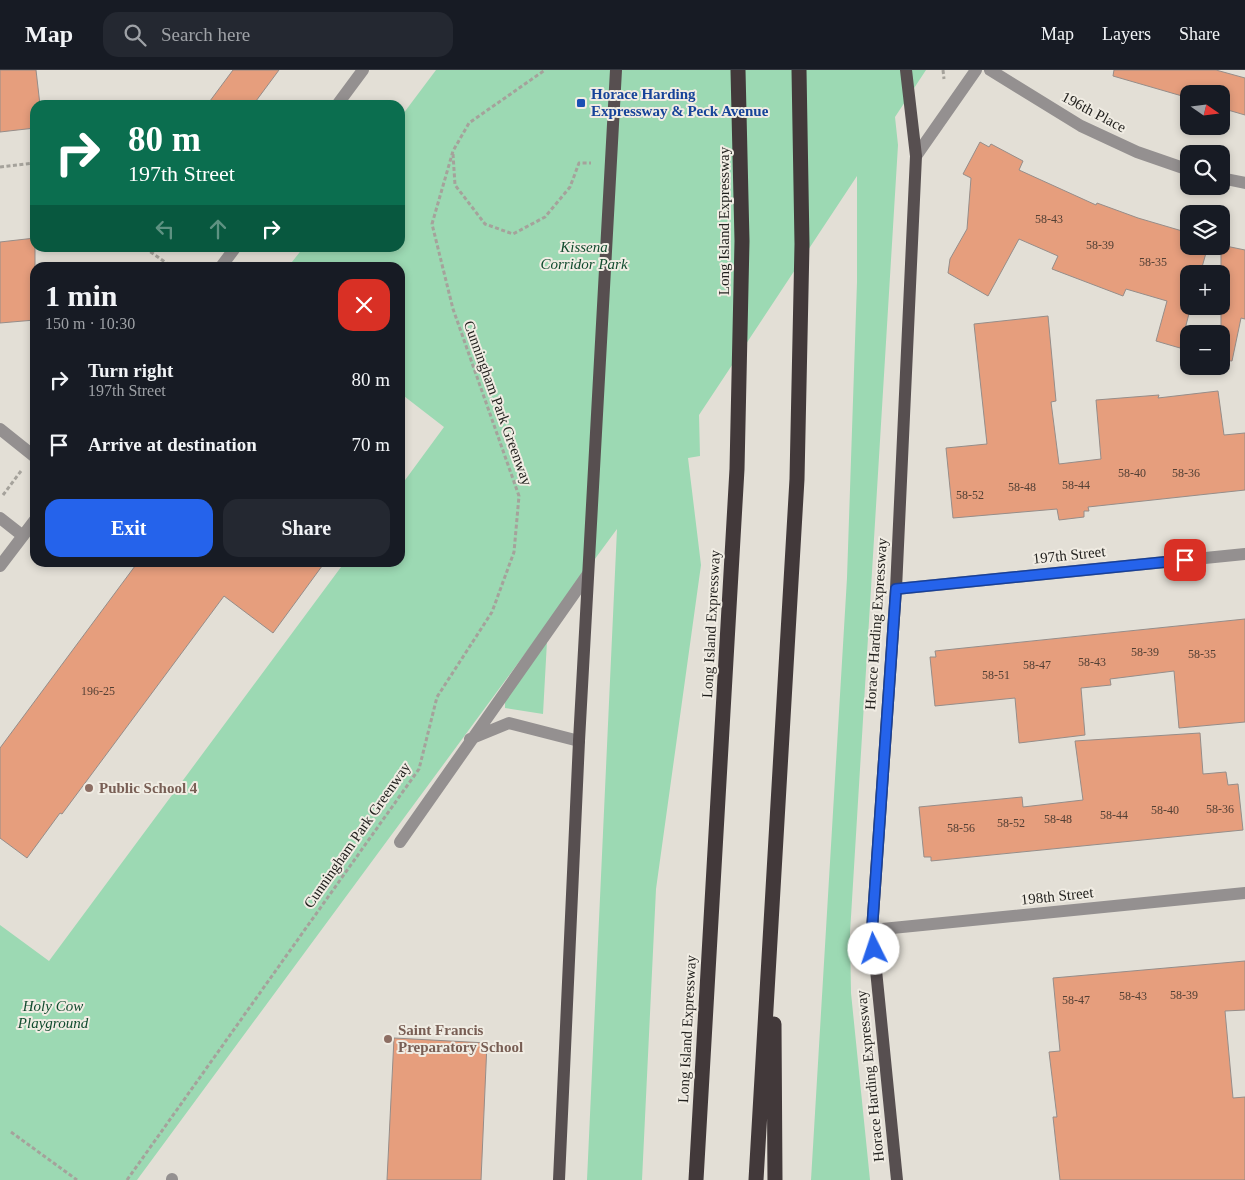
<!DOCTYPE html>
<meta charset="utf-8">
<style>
body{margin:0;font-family:"Times New Roman",serif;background:#242831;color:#f1f3f6;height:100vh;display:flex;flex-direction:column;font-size:19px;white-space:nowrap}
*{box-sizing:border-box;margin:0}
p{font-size:16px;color:#9ea1a6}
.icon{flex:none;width:28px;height:28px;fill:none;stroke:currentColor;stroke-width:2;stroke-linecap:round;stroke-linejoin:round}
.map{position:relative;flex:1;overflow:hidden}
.details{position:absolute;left:30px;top:192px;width:375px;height:305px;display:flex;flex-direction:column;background:#171b24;border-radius:15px;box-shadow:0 2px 8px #0003}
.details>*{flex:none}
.guide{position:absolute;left:30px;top:30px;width:375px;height:152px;border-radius:15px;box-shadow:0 2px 8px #0003;background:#0b6e4f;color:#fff;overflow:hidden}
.needle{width:32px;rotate:104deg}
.tools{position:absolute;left:1180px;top:15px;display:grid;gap:10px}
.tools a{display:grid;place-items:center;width:50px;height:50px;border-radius:10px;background:#171b24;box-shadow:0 2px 8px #0003;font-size:25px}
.pin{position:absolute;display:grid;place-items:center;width:42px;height:42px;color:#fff;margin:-21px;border-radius:10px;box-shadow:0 2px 8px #0006}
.me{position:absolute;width:55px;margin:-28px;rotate:356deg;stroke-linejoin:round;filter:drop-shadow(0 0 4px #0008)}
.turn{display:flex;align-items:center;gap:18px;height:105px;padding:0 15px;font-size:22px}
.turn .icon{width:65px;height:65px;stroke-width:2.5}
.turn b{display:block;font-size:35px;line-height:42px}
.lanes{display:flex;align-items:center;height:48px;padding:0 15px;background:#0003;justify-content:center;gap:25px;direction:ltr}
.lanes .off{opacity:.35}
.round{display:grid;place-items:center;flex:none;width:52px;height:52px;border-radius:15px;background:#242831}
.headline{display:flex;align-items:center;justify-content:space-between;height:85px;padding:0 15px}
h1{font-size:30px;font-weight:600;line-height:38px}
.cta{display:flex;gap:10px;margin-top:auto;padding:10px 15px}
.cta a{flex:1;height:58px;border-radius:15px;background:#2563eb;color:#fff;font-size:20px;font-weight:600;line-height:58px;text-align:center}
.cta a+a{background:#242831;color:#f1f3f6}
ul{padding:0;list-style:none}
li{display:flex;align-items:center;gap:15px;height:65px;padding:0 15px}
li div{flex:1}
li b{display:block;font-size:19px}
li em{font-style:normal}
header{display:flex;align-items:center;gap:30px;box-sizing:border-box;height:70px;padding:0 25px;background:#171b24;border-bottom:1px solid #363941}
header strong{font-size:24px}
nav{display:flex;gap:28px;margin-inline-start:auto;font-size:18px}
.search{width:350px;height:45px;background:#242831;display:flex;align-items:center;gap:12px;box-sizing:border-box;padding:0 18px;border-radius:15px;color:#9ea1a6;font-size:19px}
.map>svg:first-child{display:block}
.green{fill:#9cd9b3}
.building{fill:#e69e7d;stroke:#968d89}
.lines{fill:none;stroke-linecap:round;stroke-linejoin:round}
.path{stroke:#a5a29b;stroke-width:3;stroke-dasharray:4 2.5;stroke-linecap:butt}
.service{stroke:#949090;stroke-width:12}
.minor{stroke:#949090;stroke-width:12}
.primary{stroke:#574f50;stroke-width:12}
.motorway{stroke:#42393a;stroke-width:15}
.route-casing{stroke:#184099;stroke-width:12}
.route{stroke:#2563eb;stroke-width:9}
.transit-dot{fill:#1a4fb4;stroke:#f0ece3;stroke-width:2}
.education-dot{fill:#8d6e63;stroke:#f0ece3;stroke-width:2}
.labels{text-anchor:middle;stroke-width:4;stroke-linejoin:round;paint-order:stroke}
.number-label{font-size:12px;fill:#523f34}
.transit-label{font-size:15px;font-weight:bold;fill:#164399;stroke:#f0ece3;text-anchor:start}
.street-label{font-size:15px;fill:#201f1c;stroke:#f0ece3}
.park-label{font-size:15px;font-style:italic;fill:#114b2e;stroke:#f0ece3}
.education-label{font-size:15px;font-weight:bold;fill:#785e54;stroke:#f0ece3;text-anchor:start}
</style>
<header>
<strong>Map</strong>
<div class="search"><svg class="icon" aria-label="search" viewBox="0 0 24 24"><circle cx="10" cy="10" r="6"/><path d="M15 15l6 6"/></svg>Search here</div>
<nav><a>Map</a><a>Layers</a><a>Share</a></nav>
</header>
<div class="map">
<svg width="1245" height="1110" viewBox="0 0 1245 1110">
<rect width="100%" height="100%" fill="#e3dfd6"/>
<!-- green -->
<path class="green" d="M436 0H926L895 47 898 75 850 863 851 923 870 1110H811L847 508 857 212V106L699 345 700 386 688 388 701 495 656 819 642 1110H587L617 459 137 1110H0V855L49 891 344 493 400 492V417L444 357 400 323V198L288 197 303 178H400V48Z
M547 571 543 644 505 638V631Z"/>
<!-- building -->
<path class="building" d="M0 0H36L40 35H35V58L0 62Z
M233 0H279L253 35H207Z
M1114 0H1216L1245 8V45L1221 38V24H1189V28L1113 6Z
M980 72 989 77 991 74 1023 91 1019 100 1096 135 1097 133 1138 148 1189 163V176H1208L1200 204H1189V236H1191L1180 278 1156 271 1167 231 1126 219 1123 226 1052 199 1058 186 1019 169 988 226 948 203 950 189 967 159 971 108 963 104Z
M35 168V250L0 253V172Z
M1221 175 1245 180V249L1241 248 1232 291 1221 290Z
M1048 246 1056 331 1051 332 1059 394 1101 389 1096 330 1159 325 1158 328 1218 321 1224 365 1245 363V420L1088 437 1089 441H1084V447L1059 450 1057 439 953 448 946 378 987 374 974 254Z
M138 492H325L273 563 224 526 62 744 60 743 27 788 0 768V678Z
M1245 549V652L1179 658 1174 601 1110 609 1111 615 1081 618 1085 665 1019 673 1015 628 935 636 930 587H936L935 581Z
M1200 663 1203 704 1226 702 1228 715 1238 714 1243 760 931 791V787H924L919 737 1022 727 1023 737 1083 730 1075 671Z
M1245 891V940L1225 941 1233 1028 1245 1027V1110H1060L1053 1047H1057L1049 982 1060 981 1053 908Z
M394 968 487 973 481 1110H387Z"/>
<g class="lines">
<!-- path -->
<path class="path" d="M943 0 944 9
M453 84 455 115 485 154 513 164 545 147 570 117 579 93H591
M0 97 35 93
M145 178 172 197
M3 425 21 401
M11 1062 77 1110
M127 1110 419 699 437 627 492 542 514 482 519 426 453 239 432 154 453 81 469 53 545 0"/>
<!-- service -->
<path class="service" d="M470 669 509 653 579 671
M400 772 588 504
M172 1110V1109"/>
<!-- minor -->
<path class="minor" d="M990 0 1081 56 1137 82 1189 100
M337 35 363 0
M916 86 976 0
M1221 108 1245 113
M220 198 235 178
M0 359 35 387
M0 448 23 466
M0 496 35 450
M896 519 1245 484
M872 860 1245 823"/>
<!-- primary -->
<path class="primary" d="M559 1110 579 671 616 0
M897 1110 872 860 896 519 916 86 906 0"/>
<!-- motorway -->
<path class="motorway" d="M774 954 775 1110
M696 1110 737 399 742 171 738 0
M756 1110 797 409 802 174 799 0"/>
</g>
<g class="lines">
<!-- route casing -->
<g class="route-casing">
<path id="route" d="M874 879 872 860 896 519 1185 490"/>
</g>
<!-- route -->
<use href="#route" class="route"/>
</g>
<!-- markers -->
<rect class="transit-dot" x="576" y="28" width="10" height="10" rx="2.5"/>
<g class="education-dot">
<circle cx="89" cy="718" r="5"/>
<circle cx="388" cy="969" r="5"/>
</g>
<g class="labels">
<!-- number labels -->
<g class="number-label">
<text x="1049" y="153">58-43</text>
<text x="1100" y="179">58-39</text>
<text x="1153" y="196">58-35</text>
<text x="1132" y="407">58-40</text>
<text x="1186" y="407">58-36</text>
<text x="1076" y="419">58-44</text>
<text x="1022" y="421">58-48</text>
<text x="970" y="429">58-52</text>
<text x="1145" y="586">58-39</text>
<text x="1202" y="588">58-35</text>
<text x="1092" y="596">58-43</text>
<text x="1037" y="599">58-47</text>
<text x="996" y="609">58-51</text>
<text x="98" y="625">196-25</text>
<text x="1220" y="743">58-36</text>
<text x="1165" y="744">58-40</text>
<text x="1114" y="749">58-44</text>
<text x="1058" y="753">58-48</text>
<text x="1011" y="757">58-52</text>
<text x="961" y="762">58-56</text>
<text x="1184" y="929">58-39</text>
<text x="1133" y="930">58-43</text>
<text x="1076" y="934">58-47</text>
</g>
<!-- transit labels -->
<g class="transit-label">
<text x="591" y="29">Horace Harding<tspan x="591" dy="17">Expressway &amp; Peck Avenue</tspan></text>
</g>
<!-- street labels -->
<g class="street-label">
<text transform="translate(1094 42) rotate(28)" y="5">196th Place</text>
<text transform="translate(724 151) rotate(-90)" y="5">Long Island Expressway</text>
<text transform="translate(498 333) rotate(70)" y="5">Cunningham Park Greenway</text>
<text transform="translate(1069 485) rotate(-6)" y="5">197th Street</text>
<text transform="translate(711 554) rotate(-87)" y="5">Long Island Expressway</text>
<text transform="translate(876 554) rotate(-86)" y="5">Horace Harding Expressway</text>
<text transform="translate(357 765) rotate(-55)" y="5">Cunningham Park Greenway</text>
<text transform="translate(1057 826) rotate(-6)" y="5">198th Street</text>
<text transform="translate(687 959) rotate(-87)" y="5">Long Island Expressway</text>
<text transform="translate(870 1006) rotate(-96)" y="5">Horace Harding Expressway</text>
</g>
<!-- park labels -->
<g class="park-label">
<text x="584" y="182">Kissena<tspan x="584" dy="17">Corridor Park</tspan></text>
<text x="53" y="941">Holy Cow<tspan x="53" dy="17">Playground</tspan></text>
</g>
<!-- education labels -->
<g class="education-label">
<text x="99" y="723">Public School 4</text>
<text x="398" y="965">Saint Francis<tspan x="398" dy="17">Preparatory School</tspan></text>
</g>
</g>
</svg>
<div class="tools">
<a><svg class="needle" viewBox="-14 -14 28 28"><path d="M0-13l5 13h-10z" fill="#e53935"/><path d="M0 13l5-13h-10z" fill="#9ea1a6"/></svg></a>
<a><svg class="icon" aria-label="search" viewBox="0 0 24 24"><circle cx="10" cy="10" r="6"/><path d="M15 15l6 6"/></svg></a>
<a><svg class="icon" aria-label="layers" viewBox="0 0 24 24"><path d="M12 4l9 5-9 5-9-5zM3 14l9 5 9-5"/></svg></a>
<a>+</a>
<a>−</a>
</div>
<div class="pin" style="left:1185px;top:490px;background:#d93025"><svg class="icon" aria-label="arrive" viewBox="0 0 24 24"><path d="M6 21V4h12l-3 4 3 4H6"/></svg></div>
<svg class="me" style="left:874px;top:879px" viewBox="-20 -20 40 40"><circle r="19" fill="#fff"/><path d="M0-13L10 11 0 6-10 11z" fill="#2563eb"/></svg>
<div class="guide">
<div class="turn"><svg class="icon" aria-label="right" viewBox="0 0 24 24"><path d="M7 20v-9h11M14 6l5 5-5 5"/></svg><div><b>80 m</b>197th Street</div></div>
<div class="lanes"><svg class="icon off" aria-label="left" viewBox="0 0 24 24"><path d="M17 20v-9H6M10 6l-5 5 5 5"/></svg><svg class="icon off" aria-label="ahead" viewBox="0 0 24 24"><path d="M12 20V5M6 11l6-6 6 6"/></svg><svg class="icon" aria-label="right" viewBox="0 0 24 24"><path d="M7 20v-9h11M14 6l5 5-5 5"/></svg></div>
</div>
<section class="details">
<div class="headline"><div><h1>1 min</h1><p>150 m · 10:30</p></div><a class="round" style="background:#d93025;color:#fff"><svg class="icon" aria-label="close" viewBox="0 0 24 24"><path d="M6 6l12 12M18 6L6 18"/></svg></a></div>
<ul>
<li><svg class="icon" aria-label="right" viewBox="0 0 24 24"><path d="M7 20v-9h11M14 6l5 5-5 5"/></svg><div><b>Turn right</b><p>197th Street</p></div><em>80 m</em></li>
<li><svg class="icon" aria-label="arrive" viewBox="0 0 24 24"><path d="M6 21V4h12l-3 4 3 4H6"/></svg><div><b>Arrive at destination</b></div><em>70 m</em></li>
</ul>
<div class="cta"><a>Exit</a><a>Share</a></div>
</section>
</div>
